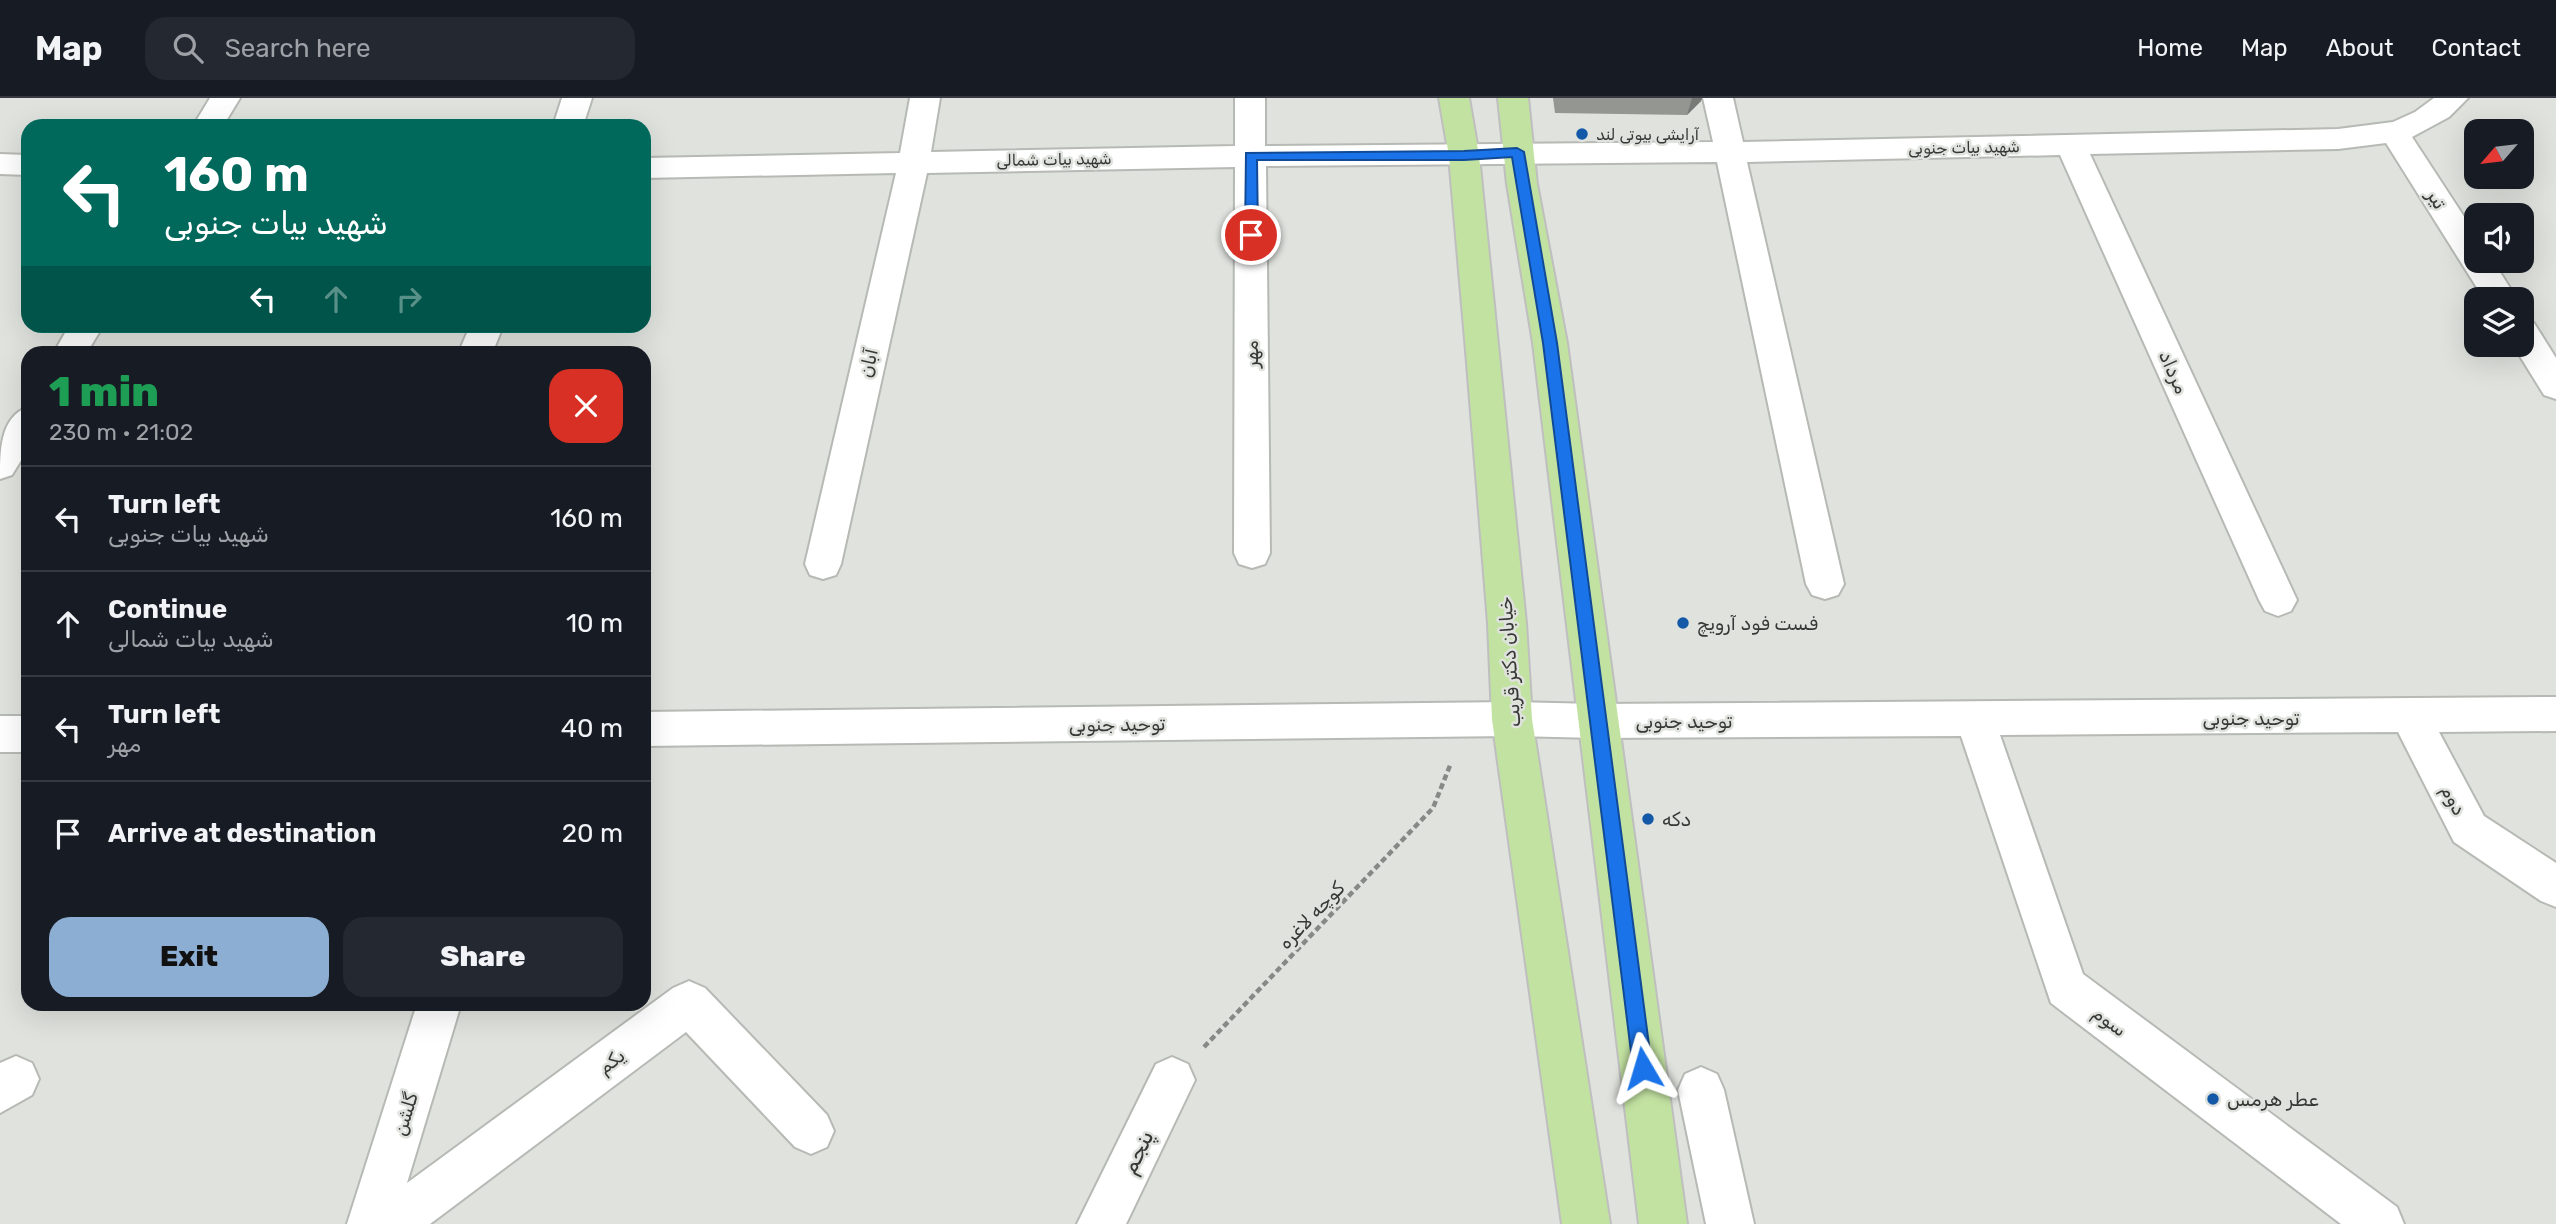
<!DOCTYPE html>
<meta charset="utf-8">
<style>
body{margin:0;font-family:Rubik,"Noto Sans Arabic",sans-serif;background:#242831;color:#f1f3f6;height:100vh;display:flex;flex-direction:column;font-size:26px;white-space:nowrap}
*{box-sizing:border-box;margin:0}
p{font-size:23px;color:#9ea1a6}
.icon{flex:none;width:38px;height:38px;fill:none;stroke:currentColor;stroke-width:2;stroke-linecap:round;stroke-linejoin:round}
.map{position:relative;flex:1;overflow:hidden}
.details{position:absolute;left:21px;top:248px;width:630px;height:665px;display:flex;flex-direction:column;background:#171b24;border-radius:21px;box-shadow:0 7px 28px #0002}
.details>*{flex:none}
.guide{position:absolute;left:21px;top:21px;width:630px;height:214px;border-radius:21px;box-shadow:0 7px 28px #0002;background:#00695c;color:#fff;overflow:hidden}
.needle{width:46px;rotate:242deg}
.fabs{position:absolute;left:2464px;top:21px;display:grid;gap:14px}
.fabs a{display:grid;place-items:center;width:70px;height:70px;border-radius:14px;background:#171b24;box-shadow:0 7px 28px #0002;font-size:35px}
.pin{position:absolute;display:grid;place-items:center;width:60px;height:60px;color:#fff;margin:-30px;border:4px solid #fff;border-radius:50%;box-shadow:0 2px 7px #0007}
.me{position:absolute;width:77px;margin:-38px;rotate:353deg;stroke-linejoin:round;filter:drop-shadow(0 0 5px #0008)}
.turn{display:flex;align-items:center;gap:24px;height:147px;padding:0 28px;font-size:32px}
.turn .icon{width:91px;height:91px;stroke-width:2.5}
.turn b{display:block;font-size:49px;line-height:60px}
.lanes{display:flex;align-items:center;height:66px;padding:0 28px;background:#0003;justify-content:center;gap:35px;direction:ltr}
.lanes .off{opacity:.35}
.round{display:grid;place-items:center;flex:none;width:74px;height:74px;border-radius:21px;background:#242831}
.headline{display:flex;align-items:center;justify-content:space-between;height:119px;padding:0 28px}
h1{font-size:42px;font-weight:800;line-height:52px;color:#1e9e55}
.cta{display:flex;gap:14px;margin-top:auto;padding:14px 28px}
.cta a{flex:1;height:80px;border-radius:21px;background:#8daed3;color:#111;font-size:28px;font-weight:800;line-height:80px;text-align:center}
.cta a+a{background:#242831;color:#f1f3f6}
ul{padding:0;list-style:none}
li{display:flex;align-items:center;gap:21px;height:105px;padding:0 28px;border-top:2px solid #363941}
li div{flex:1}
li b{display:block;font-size:26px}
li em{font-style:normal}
header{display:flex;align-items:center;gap:42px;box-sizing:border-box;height:98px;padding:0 35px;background:#171b24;border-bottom:2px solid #363941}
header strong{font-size:33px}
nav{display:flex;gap:38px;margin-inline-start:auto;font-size:24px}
.search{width:490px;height:63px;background:#242831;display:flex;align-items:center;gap:18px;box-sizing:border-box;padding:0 24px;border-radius:21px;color:#9ea1a6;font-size:26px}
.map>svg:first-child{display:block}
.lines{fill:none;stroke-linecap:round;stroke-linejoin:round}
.minor-casing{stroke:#b6b9b4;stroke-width:4}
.major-casing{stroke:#bfbfbf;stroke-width:4}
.path{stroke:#878986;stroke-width:4.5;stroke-dasharray:6 3.5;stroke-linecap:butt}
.minor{fill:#fff;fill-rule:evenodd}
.major{fill:#c2e2a1;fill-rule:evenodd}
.wall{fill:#949692}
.shaded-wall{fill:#787a77}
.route{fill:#1a73e8;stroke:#114b97;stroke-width:2}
.poi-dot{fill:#1359a8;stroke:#dfe2dd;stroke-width:2.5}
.labels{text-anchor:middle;stroke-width:5;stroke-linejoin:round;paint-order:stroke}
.far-poi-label{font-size:16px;fill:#373836;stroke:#dfe2dd;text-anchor:start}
.far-street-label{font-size:16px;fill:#373836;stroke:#dfe2dd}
.street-label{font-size:19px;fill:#373836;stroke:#dfe2dd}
.poi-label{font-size:19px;fill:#373836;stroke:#dfe2dd;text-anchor:start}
.near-street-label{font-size:23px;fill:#373836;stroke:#dfe2dd}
</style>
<header>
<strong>Map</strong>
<div class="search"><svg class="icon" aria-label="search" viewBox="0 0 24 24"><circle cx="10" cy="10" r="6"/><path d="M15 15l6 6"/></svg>Search here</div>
<nav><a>Home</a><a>Map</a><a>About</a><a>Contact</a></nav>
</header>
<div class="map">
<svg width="2556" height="1126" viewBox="0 0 2556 1126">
<rect width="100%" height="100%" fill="#dfe2dd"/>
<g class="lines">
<!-- minor casing -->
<g class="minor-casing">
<path id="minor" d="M210 0H240L223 28H193Z
M562 0H592L583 28H553Z
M910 0H940L931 54 1235 48V0H1265V48L1713 44 1703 0H1733L1743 44 2338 31 2393 24 2415 14 2434 0H2468L2449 19 2412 39 2476 137V163H2493L2517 201H2484L2386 45 2338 51 2090 56 2297 502 2291 513 2278 518 2265 513 2259 502 2060 57 1747 64 1844 486 1838 497 1825 501 1812 497 1806 486 1717 64 1266 68 1270 455 1265 466 1252 470 1239 466 1234 455 1235 69 927 75 841 466 836 477 823 481 810 477 805 466 896 75 644 80V60L900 55Z
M0 56 28 57V77L0 76Z
M2522 222 2534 225 2556 260V301L2544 297 2513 247H2522Z
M69 228H103L86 256H53Z
M470 228H503L492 256H458Z
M28 309V351L12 377 0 381C0 353 0 319 28 309Z
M2556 599V633L2439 634 2484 718 2556 765V809L2541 803 2454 744 2398 634 2000 637 2083 876 2397 1109 2404 1126H2341L2051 905 1961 638 1596 640 1512 638 644 648V614L1512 604 1596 606Z
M0 618H28V654H0Z
M689 883 705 890 827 1017 834 1033 827 1049 811 1056 795 1049 686 934 430 1126H347L417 906H461L407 1085 673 890Z
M16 958 32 965 39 981 32 997 0 1015V965Z
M1172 959 1188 966 1195 982 1126 1126H1077L1156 966Z
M1701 969 1717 976 1724 992 1754 1126H1706L1678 992 1685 976Z"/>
</g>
<!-- major casing -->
<g class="major-casing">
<path id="major" d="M1439 0H1469L1479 58 1526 525 1532 621 1610 1126H1562L1492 621 1488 525 1466 253 1449 58Z
M1498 0H1528L1537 86 1567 245 1687 1126H1639L1533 245 1507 86Z"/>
</g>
<!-- path -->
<path class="path" d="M1204 949 1433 710 1451 665"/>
<!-- minor -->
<use href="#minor" class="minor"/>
<!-- major -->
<use href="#major" class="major"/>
</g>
<!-- wall -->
<path class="wall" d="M1553 0H1702L1701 3 1687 17 1555 15Z"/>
<!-- shaded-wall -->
<path class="shaded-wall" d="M1692 0H1702L1701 3 1687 17Z"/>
<!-- route -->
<path class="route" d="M1517 50 1524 54 1557 245 1652 970 1649 976 1643 979 1636 976 1633 970 1543 245 1512 59 1464 62H1257L1258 137 1251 142 1245 137 1246 55 1464 53Z"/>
<!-- markers -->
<g class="poi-dot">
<circle cx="1582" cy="36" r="7"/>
<circle cx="1683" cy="525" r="7"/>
<circle cx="1648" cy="721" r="7"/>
<circle cx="2213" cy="1001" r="7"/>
</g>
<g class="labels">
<!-- far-poi labels -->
<g class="far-poi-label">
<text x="1596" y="42">آرایشی بیوتی لند</text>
</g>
<!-- far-street labels -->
<g class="far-street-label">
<text transform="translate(1964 49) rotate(-1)" y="6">شهید بیات جنوبی</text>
<text transform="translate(1054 61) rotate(-1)" y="6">شهید بیات شمالی</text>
</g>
<!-- street labels -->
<g class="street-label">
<text transform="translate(2437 101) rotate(57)" y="7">تیر</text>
<text transform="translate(1251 256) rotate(-90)" y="7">مهر</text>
<text transform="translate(868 265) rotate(-77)" y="7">آبان</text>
<text transform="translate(2174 274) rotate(66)" y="7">مرداد</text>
<text transform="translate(1509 564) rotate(-94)" y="7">خیابان دکتر قریب</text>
<text x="2251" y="627">توحید جنوبی</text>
<text x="1684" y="630">توحید جنوبی</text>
<text transform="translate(1117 626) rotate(-1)" y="7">توحید جنوبی</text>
<text transform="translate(2454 702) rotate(62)" y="7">دوم</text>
<text transform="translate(1311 817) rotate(-46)" y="7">کوچه لاغره</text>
<text transform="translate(2110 923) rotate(37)" y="7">سوم</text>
<text transform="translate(611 963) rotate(-37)" y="7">یکم</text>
<text transform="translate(405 1016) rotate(-73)" y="7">گلشن</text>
</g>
<!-- poi labels -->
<g class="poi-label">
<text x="1697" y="532">فست فود آرویچ</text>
<text x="1662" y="728">دکه</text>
<text x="2227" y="1008">عطر هرمس</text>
</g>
<!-- near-street labels -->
<g class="near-street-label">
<text transform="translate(1137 1054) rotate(-64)" y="8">پنجم</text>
</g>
</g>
</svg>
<div class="fabs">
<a><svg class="needle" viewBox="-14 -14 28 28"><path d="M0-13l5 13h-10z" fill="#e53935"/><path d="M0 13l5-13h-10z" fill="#9ea1a6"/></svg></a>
<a><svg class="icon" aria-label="sound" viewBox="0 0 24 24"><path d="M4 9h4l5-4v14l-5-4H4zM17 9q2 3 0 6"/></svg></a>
<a><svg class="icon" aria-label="layers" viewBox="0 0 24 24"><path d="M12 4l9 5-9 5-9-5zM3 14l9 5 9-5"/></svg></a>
</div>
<div class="pin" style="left:1251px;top:137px;background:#d93025"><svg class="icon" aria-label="arrive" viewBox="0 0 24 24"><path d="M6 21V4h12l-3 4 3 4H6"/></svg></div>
<svg class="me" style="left:1643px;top:970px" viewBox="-20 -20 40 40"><path d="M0-17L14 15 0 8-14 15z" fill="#1a73e8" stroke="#fff" stroke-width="4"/></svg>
<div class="guide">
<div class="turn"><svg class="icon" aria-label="left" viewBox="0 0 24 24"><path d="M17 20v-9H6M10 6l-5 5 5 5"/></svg><div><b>160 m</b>شهید بیات جنوبی</div></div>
<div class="lanes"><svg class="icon" aria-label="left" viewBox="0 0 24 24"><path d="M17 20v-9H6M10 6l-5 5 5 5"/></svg><svg class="icon off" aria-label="ahead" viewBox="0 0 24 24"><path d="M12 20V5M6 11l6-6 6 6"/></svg><svg class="icon off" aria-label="right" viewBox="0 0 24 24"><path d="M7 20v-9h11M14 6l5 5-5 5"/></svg></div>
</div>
<section class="details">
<div class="headline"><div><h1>1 min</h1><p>230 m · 21:02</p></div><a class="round" style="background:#d93025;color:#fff"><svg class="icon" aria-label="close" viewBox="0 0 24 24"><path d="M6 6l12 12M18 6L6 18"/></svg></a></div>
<ul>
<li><svg class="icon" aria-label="left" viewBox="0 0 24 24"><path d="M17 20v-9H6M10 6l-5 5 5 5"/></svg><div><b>Turn left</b><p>شهید بیات جنوبی</p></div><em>160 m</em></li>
<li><svg class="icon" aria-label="ahead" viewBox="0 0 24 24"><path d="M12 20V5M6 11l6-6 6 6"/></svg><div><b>Continue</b><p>شهید بیات شمالی</p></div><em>10 m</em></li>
<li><svg class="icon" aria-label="left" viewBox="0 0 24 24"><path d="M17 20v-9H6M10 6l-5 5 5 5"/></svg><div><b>Turn left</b><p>مهر</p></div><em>40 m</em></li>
<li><svg class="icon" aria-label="arrive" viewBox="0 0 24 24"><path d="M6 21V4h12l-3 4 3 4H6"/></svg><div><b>Arrive at destination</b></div><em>20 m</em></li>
</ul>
<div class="cta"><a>Exit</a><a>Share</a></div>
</section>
</div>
